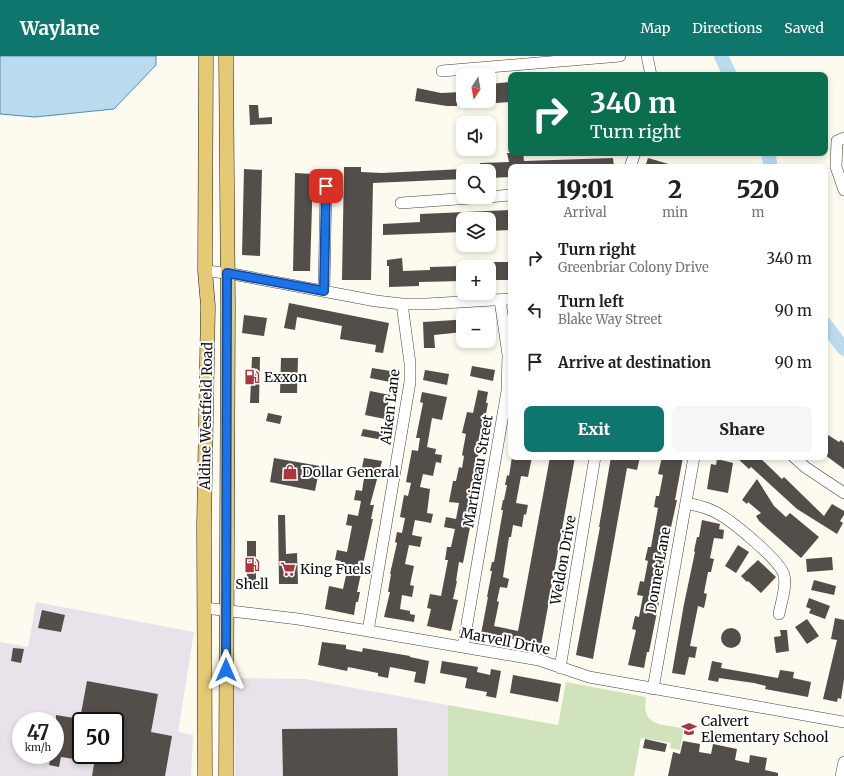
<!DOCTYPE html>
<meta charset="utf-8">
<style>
body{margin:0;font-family:Merriweather,serif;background:#f6f6f6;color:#202124;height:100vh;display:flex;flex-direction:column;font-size:15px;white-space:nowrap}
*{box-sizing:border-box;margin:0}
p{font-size:13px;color:#757577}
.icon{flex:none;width:22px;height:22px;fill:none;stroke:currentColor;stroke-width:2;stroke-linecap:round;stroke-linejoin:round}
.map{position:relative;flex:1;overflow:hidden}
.sheet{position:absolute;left:508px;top:108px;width:320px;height:296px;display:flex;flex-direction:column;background:#fff;border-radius:8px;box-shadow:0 2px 6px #0003}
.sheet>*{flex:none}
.guide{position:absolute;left:508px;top:16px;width:320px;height:84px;border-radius:8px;box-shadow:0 2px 6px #0003;background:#0b6e4f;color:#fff;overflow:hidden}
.needle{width:26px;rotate:191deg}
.fabs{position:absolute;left:456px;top:12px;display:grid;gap:8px}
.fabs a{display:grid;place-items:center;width:40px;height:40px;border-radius:8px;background:#fff;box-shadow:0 2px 6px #0003;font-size:20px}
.speed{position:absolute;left:12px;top:656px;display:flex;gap:8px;font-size:20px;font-weight:700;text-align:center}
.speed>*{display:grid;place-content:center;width:52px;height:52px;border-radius:50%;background:#fff;box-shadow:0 2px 6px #0003;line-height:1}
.speed small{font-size:10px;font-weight:400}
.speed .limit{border:2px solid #111;border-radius:6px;background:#fff;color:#111}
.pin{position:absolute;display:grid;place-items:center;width:34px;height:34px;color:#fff;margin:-17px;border-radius:8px;box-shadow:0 2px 6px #0006}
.me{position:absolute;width:44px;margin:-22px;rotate:0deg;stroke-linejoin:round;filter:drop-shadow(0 0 3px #0008)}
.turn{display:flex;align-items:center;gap:14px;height:84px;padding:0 16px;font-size:18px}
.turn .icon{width:52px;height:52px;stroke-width:2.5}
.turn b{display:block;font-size:28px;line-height:34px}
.eta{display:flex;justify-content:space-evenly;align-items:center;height:68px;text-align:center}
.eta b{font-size:24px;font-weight:800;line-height:28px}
.primary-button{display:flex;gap:8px;margin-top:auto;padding:8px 16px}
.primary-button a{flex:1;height:46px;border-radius:8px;background:#0f766e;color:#fff;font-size:16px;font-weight:800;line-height:46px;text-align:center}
.primary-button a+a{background:#f6f6f6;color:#202124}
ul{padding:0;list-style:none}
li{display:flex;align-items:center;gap:12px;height:52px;padding:0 16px}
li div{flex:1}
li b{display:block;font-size:15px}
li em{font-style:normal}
header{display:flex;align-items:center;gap:24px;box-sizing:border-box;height:56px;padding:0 20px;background:#0f766e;color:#fff}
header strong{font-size:19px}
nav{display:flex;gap:22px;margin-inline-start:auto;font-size:14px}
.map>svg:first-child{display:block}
.industrial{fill:#e9e2ea;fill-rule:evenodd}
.green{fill:#d1e3bd}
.water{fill:#badbee;stroke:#4a8fbb}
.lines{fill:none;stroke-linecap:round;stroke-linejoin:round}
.river{stroke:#badbee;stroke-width:14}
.building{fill:#544e4a}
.minor-casing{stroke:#404040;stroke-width:12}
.major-casing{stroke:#1e1e1e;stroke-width:15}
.minor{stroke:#fff;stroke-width:11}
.major{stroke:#e6c975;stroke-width:14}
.route-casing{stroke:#114b97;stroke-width:10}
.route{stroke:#1a73e8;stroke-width:7}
.labels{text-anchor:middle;stroke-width:4;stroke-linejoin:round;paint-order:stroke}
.poi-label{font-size:14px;fill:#0d0d0d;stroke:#fff;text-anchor:start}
.street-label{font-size:14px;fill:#0d0d0d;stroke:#fff}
</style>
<header>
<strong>Waylane</strong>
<nav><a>Map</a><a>Directions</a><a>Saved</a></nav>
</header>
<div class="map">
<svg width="844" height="720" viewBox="0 0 844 720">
<rect width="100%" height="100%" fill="#fdfaef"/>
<!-- industrial -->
<path class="industrial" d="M36 546 194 576 178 676 193 679 191 720H0V586L28 591ZM21 665H55V699H21ZM81 665H115V699H81Z
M234 622 305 623 448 649V720H235Z"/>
<!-- green -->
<path class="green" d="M566 626 646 641C641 671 661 668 684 672L680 694 670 692 671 687 641 682 634 720H448V649L558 669Z"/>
<!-- water -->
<path class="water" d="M0 0H156V9L114 53 35 61 0 58Z"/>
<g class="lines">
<!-- river -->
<path class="river" d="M721 0 730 19
M768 97 771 111
M825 268 844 293"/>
</g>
<!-- building -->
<path class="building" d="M511 26V46L496 47V46L489 47V28Z
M417 32 441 37 463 36V44H457V50H447L415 45Z
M249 49H258L259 62 272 61V68L250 69Z
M507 97H523L524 105 613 102 614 111H511V121L489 122V115H480V107L509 106Z
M648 102 672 109V111H645Z
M344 111H361V116L382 117 463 113V123L373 127 371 224H342Z
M244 113 262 114 260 200 242 199Z
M295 117 313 118 310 215H293Z
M511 154V174L489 175V163H463V176L383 179V168L420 166V158Z
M402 202 403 215 430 214V211L463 210V225L419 226V230L389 231V210H387V204Z
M492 206H511V224H489V210L492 209Z
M289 247 389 267 383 297 375 296 376 289 340 283 342 270 297 261 295 274 284 272Z
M244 259 267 262 264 280 242 277Z
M455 264H463V276L434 279 435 292H424L423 266Z
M252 301H260L259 347H250Z
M281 302H298L297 337H280Z
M472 310 495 314 493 325 470 320Z
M372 312 397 316 395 327 370 322Z
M425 314 449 318 447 329 423 324Z
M478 334 488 336 486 347H488L473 427 476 428 474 438 471 437 468 451 471 452 469 465 471 466 463 507 459 506 456 525H457L453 543 458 544 451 575 427 570 431 553 427 552 430 538 441 540 448 504H445L447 491H451L455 473 444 471 446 461 456 463 459 447 449 446 453 425H456L459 411 462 412 464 400 462 399 466 378 462 377 467 356 473 357Z
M370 335 390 339 387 352 392 353 390 364 365 359Z
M422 336 447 341 442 364 432 362 427 391 436 393 435 398 442 399 441 407 436 406 433 420 423 418 420 431 430 433 427 457 433 458 431 467 415 464 412 479 422 481 420 491 409 489 405 508 414 510 410 529 414 530 412 541 402 539 400 553 410 555V558L415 559 414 566 384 561 390 536H388L391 518H390L397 487 395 486 397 476 402 477 405 462 400 461 404 439 408 440 411 427 406 426 412 394 418 395 420 382H416L423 347 420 346Z
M268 357 282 360 280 368 266 365Z
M363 373 385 377 383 384 361 380Z
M825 377 839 386 841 384 844 387V413L825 399Z
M512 401H532L528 421 521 420 516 447 528 449 526 459 524 458 522 471 513 469 511 481H509L503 521 509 523 507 532 500 531 497 545 499 546 494 570 518 575 550 401H575L541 589 508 582V584L481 578 488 541H487L492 515H490L492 506H494L503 454H501L503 444H504L507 429H505L507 419 509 420Z
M611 401H640L637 414 627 412 593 603 576 599 600 471H599Z
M662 401H683L675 444H677L666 494 667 495 659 546 649 596H647L644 612 628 609 636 574 632 573 635 560 639 561 643 540 637 539 640 525 644 526 648 505 645 504 648 491H651L658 452 654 451 656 440H659L663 419 658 418Z
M736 401H759L782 423 784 421 824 460 832 448 844 455V459L840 465 843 467 837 478 797 453 751 411 749 413Z
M274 402 320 410 315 435 270 426Z
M364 402 382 405 370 449H374L371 463H373L357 536H360L358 546H356L354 559 325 553 329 530 343 533 347 515 339 513 341 505 335 504 337 494 347 496 352 470 346 469 348 458 358 460 361 445 354 444 356 434 362 435 365 416H361Z
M717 403 733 407 728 437 707 433 711 408 716 409Z
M757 423 774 450 786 461 790 457 819 481 801 502 759 465 756 460 761 457 748 446 747 448 742 444Z
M278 459H285L286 498 297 497 298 528H279Z
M702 464 720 468 719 473 724 474 723 483 714 482 710 502 714 503 711 516H708L704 537 707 538 704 552 698 550 690 590 697 591 695 602 689 601 685 619 672 617 684 548 695 496 694 495 697 481H699Z
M247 485H256V533L247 534Z
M738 489 749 496 736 517 725 510Z
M832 501 833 514 807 516 806 503Z
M758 504 776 521 761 537 748 525 747 526 741 520Z
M814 524 836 530 834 539 811 534Z
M809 542 830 550 825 563 809 557 811 553 806 551Z
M42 554 65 559 61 576 38 572Z
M835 562 844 564V623L841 643 838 642 837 646 823 643 837 584 831 583Z
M807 563 819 580 807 588 795 571Z
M721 582a10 10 0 1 1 20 0a10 10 0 1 1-20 0Z
M780 574H787L789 595 776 597 774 581 781 580Z
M322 586 346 589V593L362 596 363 592 410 600V601L429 605 425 628 414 626 416 616 390 611 388 622 378 620V617L348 611 347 615 318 609Z
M13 592 24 593 21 607 11 605Z
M442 605 478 611 477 616 490 619 491 613 501 615 496 642 486 640 487 636 465 632 467 622 440 617Z
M712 605 722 607 721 612 778 622 780 614 794 616 793 622 811 626 808 641 765 633 766 630 754 627 719 622 718 626 708 624Z
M513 619 561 628 558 646 510 637Z
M87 625 158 638 151 676 172 680 165 720H92L95 702 115 706V665H81V704L61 701 59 711 49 709 51 699H55L56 659 80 663Z
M397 672 398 720H283L282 673Z
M645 683 667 688 665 696 643 692Z
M683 685 700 688 699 696 711 698 713 688 737 693 735 704 749 707 750 699 767 702 765 714 778 717V720H668L673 696 680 698Z"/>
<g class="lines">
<!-- minor casing -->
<g class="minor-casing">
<path id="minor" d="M647 0 651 19
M442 15 620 0
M844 82 837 85 836 111 844 134
M630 111 635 97
M489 141 511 139
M401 147 485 141
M205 215 227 217 376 245 402 248H427L511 243
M324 235 326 130
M794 401 805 411 844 437
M686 447C696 449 706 451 715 456 730 463 780 504 784 519 787 531 781 546 779 558
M205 552 298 563 539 604 589 621 844 666
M368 575 410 326V307L402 248
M463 591 507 335 508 299 500 244
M560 612 595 401
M653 633 694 401
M841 720 844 706"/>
</g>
<!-- major casing -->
<g class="major-casing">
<path id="major" d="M205 720 204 470 208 250 205 215 206 0
M226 720 228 251 226 0"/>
</g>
<!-- minor -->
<use href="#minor" class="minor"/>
<!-- major -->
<use href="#major" class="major"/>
</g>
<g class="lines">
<!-- route casing -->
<g class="route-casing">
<path id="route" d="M226 614 227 217 324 235 326 130"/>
</g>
<!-- route -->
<use href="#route" class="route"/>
</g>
<!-- icons -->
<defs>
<g id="fuel-bare" transform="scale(1.2)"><path d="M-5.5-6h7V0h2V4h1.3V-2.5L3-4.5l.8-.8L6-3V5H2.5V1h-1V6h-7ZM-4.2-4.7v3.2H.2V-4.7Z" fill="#aa373e" stroke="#fff" stroke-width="2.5" paint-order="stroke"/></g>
<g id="shop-bare" transform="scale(1.2)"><path d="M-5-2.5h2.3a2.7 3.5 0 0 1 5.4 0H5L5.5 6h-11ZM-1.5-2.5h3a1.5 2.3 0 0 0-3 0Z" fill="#aa373e" stroke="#fff" stroke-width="2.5" paint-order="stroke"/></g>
<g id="supermarket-bare" transform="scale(1.2)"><path d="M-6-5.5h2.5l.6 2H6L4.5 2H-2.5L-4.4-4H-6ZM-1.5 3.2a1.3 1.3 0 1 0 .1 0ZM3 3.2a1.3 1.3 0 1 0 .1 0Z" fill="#aa373e" stroke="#fff" stroke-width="2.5" paint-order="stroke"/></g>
<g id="school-bare" transform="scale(1.2)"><path d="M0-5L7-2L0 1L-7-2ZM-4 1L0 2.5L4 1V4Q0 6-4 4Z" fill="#aa373e" stroke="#fff" stroke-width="2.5" paint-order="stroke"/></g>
</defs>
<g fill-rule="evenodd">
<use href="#fuel-bare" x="252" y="321"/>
<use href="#shop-bare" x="290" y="416"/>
<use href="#fuel-bare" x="252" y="509"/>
<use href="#supermarket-bare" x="288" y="513"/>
<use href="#school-bare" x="689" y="673"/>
</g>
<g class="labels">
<!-- poi labels -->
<g class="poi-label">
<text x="264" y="326">Exxon</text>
<text x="302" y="421">Dollar General</text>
<text x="300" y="518">King Fuels</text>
<text x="252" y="533" text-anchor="middle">Shell</text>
<text x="701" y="670">Calvert<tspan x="701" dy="16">Elementary School</tspan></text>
</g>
<!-- street labels -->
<g class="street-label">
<text transform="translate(390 351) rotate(-83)" y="5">Aiken Lane</text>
<text transform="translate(206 360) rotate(-89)" y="5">Aldine Westfield Road</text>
<text transform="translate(478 415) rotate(-80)" y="5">Martineau Street</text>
<text transform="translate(563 504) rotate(-80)" y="5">Weldon Drive</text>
<text transform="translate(658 514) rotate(-80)" y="5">Donnet Lane</text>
<text transform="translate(505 585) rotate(11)" y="5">Marvell Drive</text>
</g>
</g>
</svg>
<div class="fabs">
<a><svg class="needle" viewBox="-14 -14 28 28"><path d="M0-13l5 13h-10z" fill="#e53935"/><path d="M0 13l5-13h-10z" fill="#757577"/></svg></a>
<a><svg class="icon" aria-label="sound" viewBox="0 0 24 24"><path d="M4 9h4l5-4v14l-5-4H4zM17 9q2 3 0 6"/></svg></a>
<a><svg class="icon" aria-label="search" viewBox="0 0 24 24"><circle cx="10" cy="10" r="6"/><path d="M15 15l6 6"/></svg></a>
<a><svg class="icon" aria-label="layers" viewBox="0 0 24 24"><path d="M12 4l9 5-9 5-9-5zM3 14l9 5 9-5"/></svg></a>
<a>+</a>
<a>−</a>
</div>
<div class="speed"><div>47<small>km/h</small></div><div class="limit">50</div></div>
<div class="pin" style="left:326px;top:130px;background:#d93025"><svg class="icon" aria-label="arrive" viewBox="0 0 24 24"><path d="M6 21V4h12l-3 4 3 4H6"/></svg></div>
<svg class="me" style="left:226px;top:614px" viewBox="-20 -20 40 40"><path d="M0-17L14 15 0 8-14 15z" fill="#1a73e8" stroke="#fff" stroke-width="4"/></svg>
<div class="guide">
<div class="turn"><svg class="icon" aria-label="right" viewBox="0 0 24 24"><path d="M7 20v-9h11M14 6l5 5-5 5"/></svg><div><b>340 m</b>Turn right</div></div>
</div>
<section class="sheet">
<div class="eta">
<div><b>19:01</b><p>Arrival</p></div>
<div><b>2</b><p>min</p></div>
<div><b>520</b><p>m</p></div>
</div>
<ul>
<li><svg class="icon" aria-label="right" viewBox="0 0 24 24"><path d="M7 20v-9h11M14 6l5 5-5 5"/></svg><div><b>Turn right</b><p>Greenbriar Colony Drive</p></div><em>340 m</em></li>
<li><svg class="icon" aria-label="left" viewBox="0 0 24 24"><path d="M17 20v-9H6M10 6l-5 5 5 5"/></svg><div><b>Turn left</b><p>Blake Way Street</p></div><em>90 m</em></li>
<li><svg class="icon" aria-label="arrive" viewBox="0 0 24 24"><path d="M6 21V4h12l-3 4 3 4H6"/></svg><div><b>Arrive at destination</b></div><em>90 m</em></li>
</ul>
<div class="primary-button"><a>Exit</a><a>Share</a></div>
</section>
</div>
